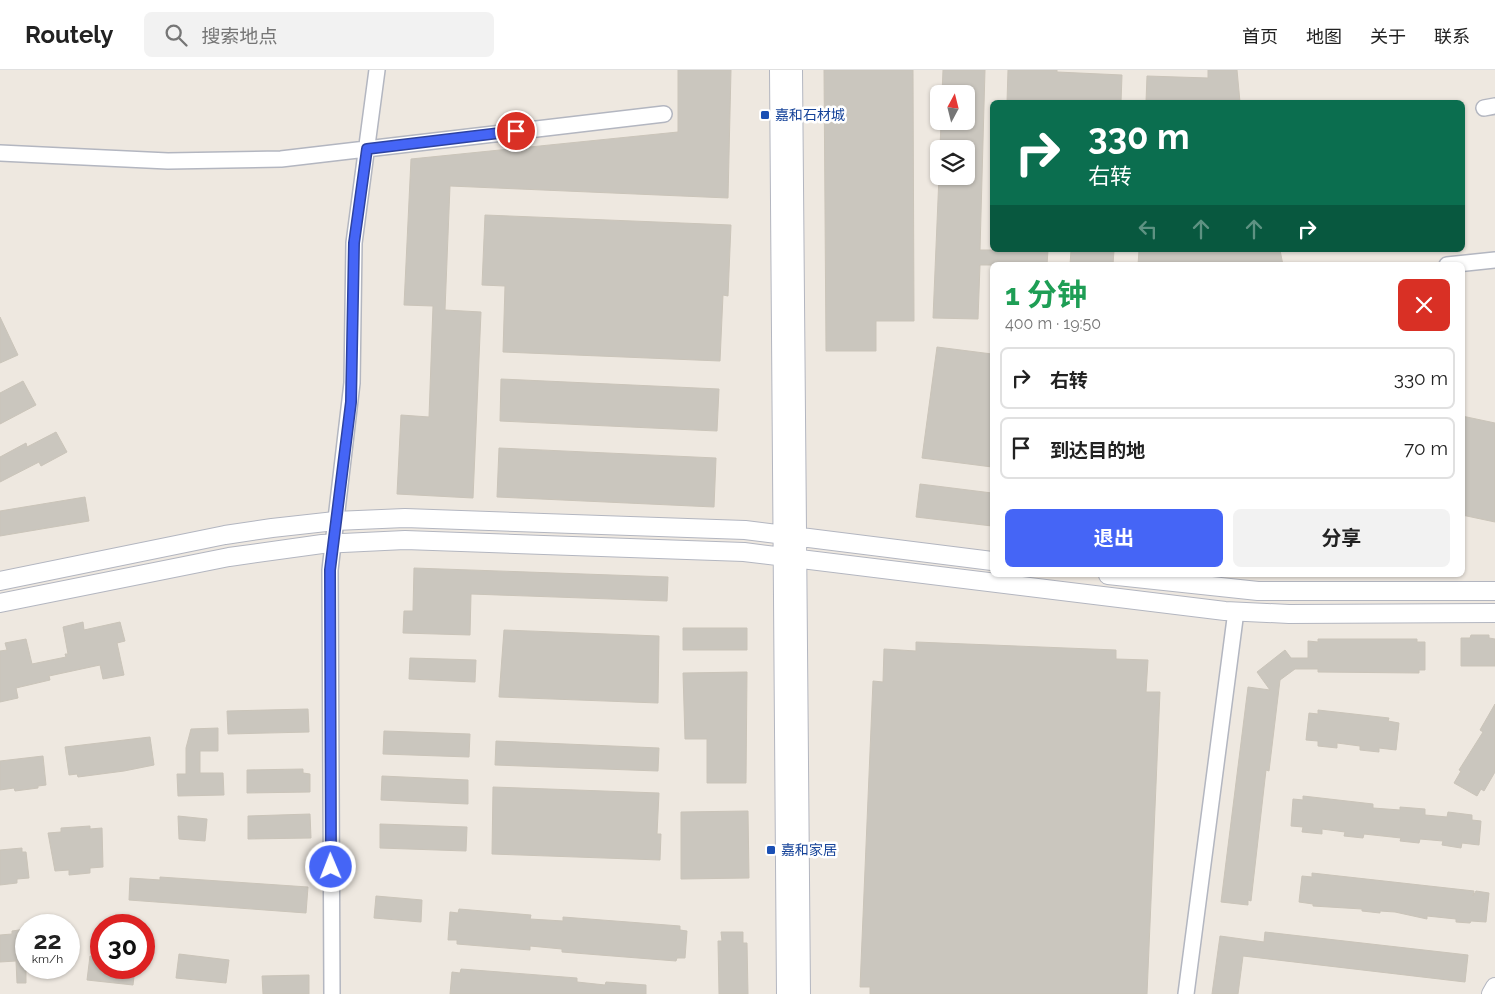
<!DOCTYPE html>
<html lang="zh">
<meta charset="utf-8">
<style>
body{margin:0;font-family:Raleway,"Noto Sans SC",sans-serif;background:#f2f2f2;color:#222;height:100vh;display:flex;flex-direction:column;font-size:19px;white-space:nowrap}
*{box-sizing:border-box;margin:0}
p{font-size:16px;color:#767676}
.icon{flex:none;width:28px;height:28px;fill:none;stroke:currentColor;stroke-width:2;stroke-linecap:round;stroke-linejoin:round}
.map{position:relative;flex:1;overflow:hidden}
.sheet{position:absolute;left:990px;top:192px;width:475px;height:315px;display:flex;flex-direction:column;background:#fff;border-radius:8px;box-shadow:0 1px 4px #0004}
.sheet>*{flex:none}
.top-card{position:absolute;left:990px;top:30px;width:475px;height:152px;border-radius:8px;box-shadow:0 1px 4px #0004;background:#0b6e4f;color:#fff;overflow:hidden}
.needle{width:32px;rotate:7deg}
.buttons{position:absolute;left:930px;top:15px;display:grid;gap:10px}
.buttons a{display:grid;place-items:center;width:45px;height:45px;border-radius:8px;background:#fff;box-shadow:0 1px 4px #0004;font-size:25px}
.speed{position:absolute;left:15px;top:844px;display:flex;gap:10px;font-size:25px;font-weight:700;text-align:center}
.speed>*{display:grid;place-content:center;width:65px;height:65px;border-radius:50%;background:#fff;box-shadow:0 1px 4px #0004;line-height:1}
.speed small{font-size:12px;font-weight:400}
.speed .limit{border:8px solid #d22;background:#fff;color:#111}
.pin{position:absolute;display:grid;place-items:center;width:42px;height:42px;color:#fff;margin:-21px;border:2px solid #fff;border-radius:50%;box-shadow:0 1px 5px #0007}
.me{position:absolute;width:55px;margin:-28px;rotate:359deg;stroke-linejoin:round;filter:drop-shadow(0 0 4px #0008)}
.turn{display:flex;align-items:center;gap:18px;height:105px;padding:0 15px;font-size:22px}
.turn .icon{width:65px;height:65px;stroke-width:2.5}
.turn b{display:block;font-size:35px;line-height:42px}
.lanes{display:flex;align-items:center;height:48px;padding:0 15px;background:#0003;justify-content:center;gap:25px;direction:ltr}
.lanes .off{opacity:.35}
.round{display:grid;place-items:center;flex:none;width:52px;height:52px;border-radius:8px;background:#f2f2f2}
.summary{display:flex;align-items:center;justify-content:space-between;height:85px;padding:0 15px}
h1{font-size:30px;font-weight:700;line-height:38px;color:#1e9e55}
.button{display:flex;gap:10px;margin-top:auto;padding:10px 15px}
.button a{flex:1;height:58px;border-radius:8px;background:#4565f6;color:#fff;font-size:20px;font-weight:700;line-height:58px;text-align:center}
.button a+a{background:#f2f2f2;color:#222}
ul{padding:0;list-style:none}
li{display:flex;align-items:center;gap:15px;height:62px;margin:0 10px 8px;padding:0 5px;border:2px solid #e0e0e0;border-radius:8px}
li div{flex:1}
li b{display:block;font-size:19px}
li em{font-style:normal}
header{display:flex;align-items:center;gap:30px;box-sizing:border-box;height:70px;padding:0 25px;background:#fff;border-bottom:1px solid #e0e0e0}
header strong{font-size:24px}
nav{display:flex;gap:28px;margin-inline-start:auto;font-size:18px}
.search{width:350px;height:45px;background:#f2f2f2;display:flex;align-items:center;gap:12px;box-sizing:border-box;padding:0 18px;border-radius:8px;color:#767676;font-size:19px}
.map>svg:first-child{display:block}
.building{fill:#cac6be;stroke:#cac4b9}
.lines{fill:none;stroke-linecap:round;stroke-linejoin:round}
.minor-casing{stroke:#b3b6c0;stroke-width:18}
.tertiary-casing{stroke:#b3b6c0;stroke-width:20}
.minor{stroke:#fff;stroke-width:15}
.tertiary{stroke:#fff;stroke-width:18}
.route-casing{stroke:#2d42a0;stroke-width:12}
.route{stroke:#4565f6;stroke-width:9}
.transit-dot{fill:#1a4fb4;stroke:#fff;stroke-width:2}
.labels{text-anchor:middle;stroke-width:5;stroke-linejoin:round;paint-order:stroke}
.transit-label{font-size:14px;fill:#164399;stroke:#fff;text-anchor:start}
</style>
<header>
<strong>Routely</strong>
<div class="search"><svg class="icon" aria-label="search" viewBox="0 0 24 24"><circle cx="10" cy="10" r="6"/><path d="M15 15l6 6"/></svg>搜索地点</div>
<nav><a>首页</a><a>地图</a><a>关于</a><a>联系</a></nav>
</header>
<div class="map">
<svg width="1495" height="924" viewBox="0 0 1495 924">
<rect width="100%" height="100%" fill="#eee8e0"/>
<!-- building -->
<path class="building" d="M678 0H731L728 128 450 116 445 240 481 242 473 428 397 424 401 345 429 347 433 236 404 235 411 89 678 62Z
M824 0H913L914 251H876V281H826Z
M943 0H985L980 180H1048L1047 195H980L978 249 933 248 939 106H966V79H940L941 51H966V24H942Z
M1008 0H1057V2L1122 5 1121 32H1007Z
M1208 0H1237L1240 32H1146L1147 6 1208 8Z
M485 145 731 155 728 226 723 225 720 291 503 282 505 216 482 215Z
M1071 180H1114L1113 195H1070Z
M1139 180H1280L1283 195H1138Z
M0 247 18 285 0 293Z
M937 277 992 284V397L922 388Z
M501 309 719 319 717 361 500 351Z
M23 311 36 335 0 354V323Z
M1462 346 1495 353V452L1462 445Z
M56 362 67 382 41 396 39 392 0 412V387L26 373 27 377Z
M499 378 716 388 714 437 497 427Z
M920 414 992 423V456L916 447Z
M85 427 89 451 0 466V441Z
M414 498 668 507 667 531 471 524 470 565 403 563 404 541H413Z
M83 552 84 560 120 552 125 571 117 573 124 605 103 609 100 595 49 606 50 610 16 618 18 628 0 632V581L7 580 5 573 26 569 32 594 66 587 65 584H68L63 557Z
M683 558H747V580H683Z
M504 560 659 566 658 633 499 627Z
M1471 565H1489V568L1495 569V596H1461V568H1470Z
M1318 569H1417V572H1425V600H1419V603L1318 602V599H1295L1280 610 1269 701 1266 700 1251 831 1248 830V835L1221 832 1248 617 1270 620 1257 602 1285 580 1291 588H1308V571L1318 572Z
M916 572 1116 580V589L1148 590 1146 622H1160L1147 924H870V917H860L873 611 883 612 884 579 916 581Z
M410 588 476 590 475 612 409 609Z
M747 602 746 713H707V669H685L683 603Z
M1495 634V702L1484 721 1481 719 1477 726 1454 713 1461 701 1459 700 1483 662 1480 660Z
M308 639 309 662 228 664 227 641Z
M1318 640 1389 648 1388 651 1399 653 1396 680 1379 678V682L1360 680V676L1337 673V678L1318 676V671L1306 670 1309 643 1318 644Z
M218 658V681H200V703H223L224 725 178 726 177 704H186V678L191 659Z
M384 661 470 664 469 687 383 684Z
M150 667 154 695 124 701 78 707 77 704 69 705 65 677Z
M496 671 659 678 658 701 495 695Z
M43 686 46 715 38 716V718L15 721 14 718 0 720V691Z
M303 699V703L310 704V722L247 723V700Z
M382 706 468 710V734L381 730Z
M493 717 659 723 657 764H661L660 790 492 784Z
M1303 726 1373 734V738L1400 740V737L1425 739V745L1447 747 1448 742 1472 745V750L1481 751 1479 775 1462 773 1461 778 1442 775 1443 771 1420 769 1419 773 1400 771 1401 768 1364 764 1363 768 1344 766 1345 762 1322 759V764L1302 762 1303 757 1291 756 1293 729 1303 730Z
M748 741 749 808 681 809V742Z
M310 744 311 768 248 769V746Z
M178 746 207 749 205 771 179 769Z
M380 754 467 757 466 781 380 778Z
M90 756V759L102 758 103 797 90 798V803L69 805V800L55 801 48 763 61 762V758Z
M22 778V782H26L29 808 17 809V813L0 815V780Z
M1312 803 1474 821 1473 826 1476 821 1489 823 1486 852 1471 851 1470 853 1456 852V849L1427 846V849L1395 842 1380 841V843L1362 841V839L1313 836V834L1299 832 1302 806 1312 807Z
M160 807 308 817 306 843 129 830 130 808 160 810Z
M376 826 422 830 421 852 374 848Z
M459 839 531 845 530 849 563 851V847L680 856V860L687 861 685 888H677L676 891 562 882V879L530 876V880L457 874V870H448L450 842 458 843Z
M26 859V913H17L16 891 0 892V865L12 864V861Z
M721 862H743V873H747L748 924H719L718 871H722Z
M1265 862 1468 885 1465 912 1243 886 1238 924H1212L1220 866 1264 872Z
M179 884 229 890 226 913 176 908Z
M90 886 101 887V898H135L133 915 87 910Z
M461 899 577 908V912L605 915 606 912 646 915V924H450L452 902 460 903Z
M309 905V924H263L262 906Z"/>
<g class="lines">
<!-- minor casing -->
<g class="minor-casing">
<path id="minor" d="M1484 38 1495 36
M0 83 168 91 281 89 664 44
M1447 195 1495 190
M332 924 330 500 352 313 354 173 377 0
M1186 924 1236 541"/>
</g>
<!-- tertiary casing -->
<g class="tertiary-casing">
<path id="tertiary" d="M779 0 786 924
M793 0 801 924
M1108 505 1258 521H1495
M0 511 225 465 272 458 335 451 405 448 745 460 992 491
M0 533 229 487 322 474 405 470 744 482 1225 541 1289 544 1495 543
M1491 924 1495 917"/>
</g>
<!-- minor -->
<use href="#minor" class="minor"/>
<!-- tertiary -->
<use href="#tertiary" class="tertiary"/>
</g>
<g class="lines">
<!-- route casing -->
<g class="route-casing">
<path id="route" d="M331 797 330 500 351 332 354 173 367 79 516 61"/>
</g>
<!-- route -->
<use href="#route" class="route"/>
</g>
<!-- markers -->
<g class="transit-dot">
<rect x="760" y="40" width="10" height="10" rx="2.5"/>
<rect x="766" y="775" width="10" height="10" rx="2.5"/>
</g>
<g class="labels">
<!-- transit labels -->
<g class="transit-label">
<text x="775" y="50">嘉和石材城</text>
<text x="781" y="785">嘉和家居</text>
</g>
</g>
</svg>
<div class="buttons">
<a><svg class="needle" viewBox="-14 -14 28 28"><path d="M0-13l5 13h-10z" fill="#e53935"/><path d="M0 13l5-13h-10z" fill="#767676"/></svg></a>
<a><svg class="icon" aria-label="layers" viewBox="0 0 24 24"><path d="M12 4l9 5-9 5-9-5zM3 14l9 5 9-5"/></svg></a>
</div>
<div class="speed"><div>22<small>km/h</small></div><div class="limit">30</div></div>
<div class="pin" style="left:516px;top:61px;background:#d93025"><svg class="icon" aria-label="arrive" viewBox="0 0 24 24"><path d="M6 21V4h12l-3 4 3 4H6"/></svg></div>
<svg class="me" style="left:331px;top:797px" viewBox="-20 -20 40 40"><circle r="17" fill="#4565f6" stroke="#fff" stroke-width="3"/><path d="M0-11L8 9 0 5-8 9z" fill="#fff"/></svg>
<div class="top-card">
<div class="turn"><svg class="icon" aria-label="right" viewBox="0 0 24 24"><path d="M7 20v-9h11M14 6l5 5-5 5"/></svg><div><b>330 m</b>右转</div></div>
<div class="lanes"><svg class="icon off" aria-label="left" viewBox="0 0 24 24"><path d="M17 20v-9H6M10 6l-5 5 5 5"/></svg><svg class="icon off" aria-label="ahead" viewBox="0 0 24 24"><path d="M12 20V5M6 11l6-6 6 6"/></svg><svg class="icon off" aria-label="ahead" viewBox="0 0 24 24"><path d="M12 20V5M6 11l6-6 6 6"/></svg><svg class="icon" aria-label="right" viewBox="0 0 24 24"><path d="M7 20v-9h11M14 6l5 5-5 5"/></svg></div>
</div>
<section class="sheet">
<div class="summary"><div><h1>1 分钟</h1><p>400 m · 19:50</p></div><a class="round" style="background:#d93025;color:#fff"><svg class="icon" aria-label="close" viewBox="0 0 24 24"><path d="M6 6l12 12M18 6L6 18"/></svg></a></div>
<ul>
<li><svg class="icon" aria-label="right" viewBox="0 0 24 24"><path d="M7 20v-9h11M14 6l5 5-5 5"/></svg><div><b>右转</b></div><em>330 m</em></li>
<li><svg class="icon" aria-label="arrive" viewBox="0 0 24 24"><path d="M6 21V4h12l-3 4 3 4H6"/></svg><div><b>到达目的地</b></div><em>70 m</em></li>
</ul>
<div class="button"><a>退出</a><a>分享</a></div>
</section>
</div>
